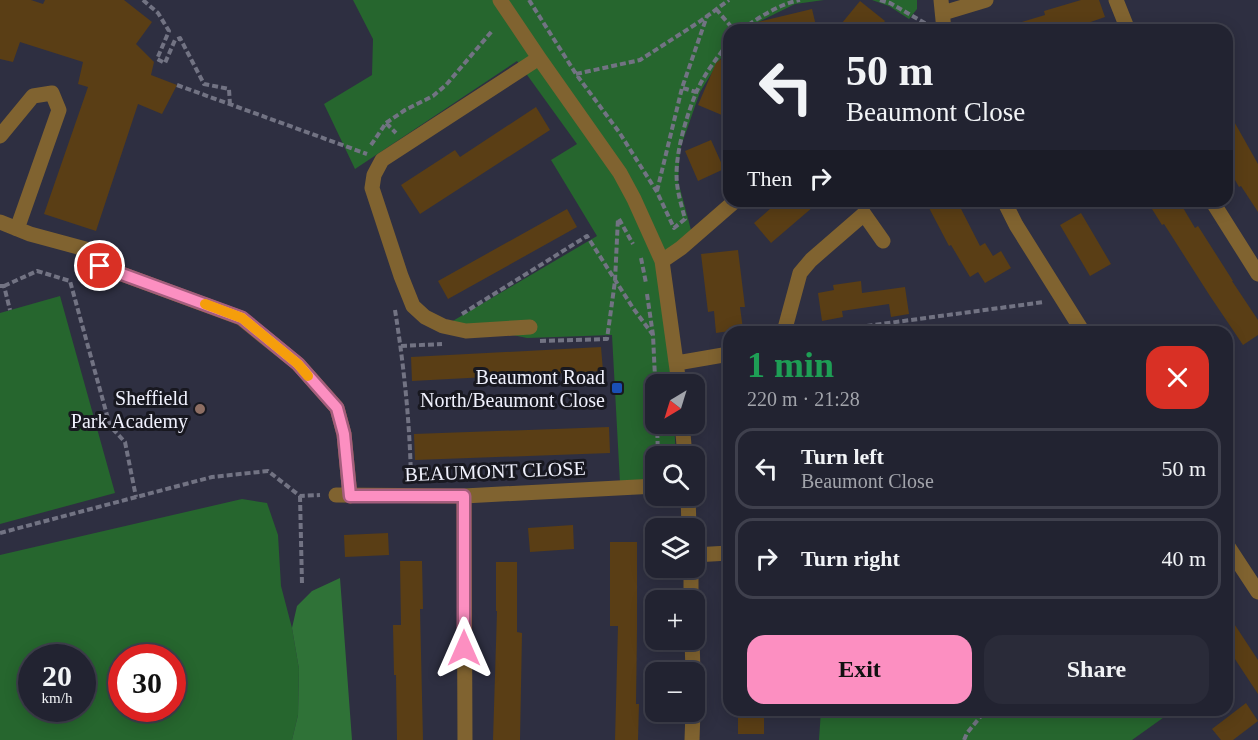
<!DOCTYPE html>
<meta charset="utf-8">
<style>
body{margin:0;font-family:"Times New Roman",serif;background:#2a2b39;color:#f1f3f6;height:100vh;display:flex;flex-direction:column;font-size:22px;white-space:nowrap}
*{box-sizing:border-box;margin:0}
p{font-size:20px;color:#a2a4ab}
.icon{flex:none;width:33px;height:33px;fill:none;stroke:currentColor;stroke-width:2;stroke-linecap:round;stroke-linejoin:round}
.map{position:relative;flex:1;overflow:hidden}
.sheet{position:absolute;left:723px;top:326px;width:510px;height:390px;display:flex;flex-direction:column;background:#222331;border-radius:18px;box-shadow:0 3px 15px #0003,0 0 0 2px #3f404d}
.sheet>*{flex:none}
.banner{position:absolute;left:723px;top:24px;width:510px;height:183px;border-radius:18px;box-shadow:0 3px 15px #0003,0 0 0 2px #3f404d;background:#222331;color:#f1f3f6;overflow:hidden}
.needle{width:39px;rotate:218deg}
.buttons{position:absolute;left:645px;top:374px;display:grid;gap:12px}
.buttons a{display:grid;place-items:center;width:60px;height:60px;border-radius:12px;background:#222331;box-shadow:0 3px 15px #0003,0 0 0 2px #3f404d;font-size:30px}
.speed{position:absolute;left:18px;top:644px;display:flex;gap:12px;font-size:30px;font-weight:700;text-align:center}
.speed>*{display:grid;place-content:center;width:78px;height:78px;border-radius:50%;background:#222331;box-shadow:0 3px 15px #0003,0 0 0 2px #3f404d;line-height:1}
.speed small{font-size:15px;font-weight:400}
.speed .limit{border:9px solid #d22;background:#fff;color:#111}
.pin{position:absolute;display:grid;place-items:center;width:51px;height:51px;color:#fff;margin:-26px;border:3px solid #fff;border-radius:50%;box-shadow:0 2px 6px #0007}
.me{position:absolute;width:66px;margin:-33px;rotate:0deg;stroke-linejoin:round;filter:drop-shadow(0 0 4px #0008)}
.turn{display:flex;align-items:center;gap:21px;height:126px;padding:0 24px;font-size:27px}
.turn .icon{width:78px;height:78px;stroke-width:2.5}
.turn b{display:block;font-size:42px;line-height:51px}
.then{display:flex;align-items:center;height:57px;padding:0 24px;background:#0003;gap:12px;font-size:22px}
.round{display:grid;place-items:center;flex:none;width:63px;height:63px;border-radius:18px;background:#2a2b39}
.summary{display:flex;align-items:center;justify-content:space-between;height:102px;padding:0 24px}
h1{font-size:36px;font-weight:800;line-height:45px;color:#1e9e55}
.action{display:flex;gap:12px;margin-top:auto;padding:12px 24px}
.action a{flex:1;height:69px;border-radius:18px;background:#fc8fc1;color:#111;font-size:24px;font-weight:800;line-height:69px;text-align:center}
.action a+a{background:#2a2b39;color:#f1f3f6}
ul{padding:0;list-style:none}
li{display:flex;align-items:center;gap:18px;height:81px;margin:0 12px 9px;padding:0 12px;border:3px solid #3f404d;border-radius:18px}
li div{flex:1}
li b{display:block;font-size:22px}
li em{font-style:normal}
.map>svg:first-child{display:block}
.green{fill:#26662e;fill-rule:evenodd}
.forest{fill:#2f7237}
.building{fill:#5a3e15}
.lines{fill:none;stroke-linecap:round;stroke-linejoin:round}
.path{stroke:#727383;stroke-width:4;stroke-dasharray:6 3;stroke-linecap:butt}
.minor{stroke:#806330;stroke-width:15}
.route-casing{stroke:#a45d7d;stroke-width:15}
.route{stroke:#fc8fc1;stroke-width:10}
.slow{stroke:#f59e0b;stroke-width:10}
.transit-dot{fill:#1a4fb4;stroke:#181820;stroke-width:2}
.education-dot{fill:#8d6e63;stroke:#181820;stroke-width:2}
.labels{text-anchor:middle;stroke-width:6;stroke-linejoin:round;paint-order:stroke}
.poi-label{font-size:20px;fill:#f0f1fd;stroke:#181820;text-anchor:end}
.street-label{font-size:20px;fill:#f0f1fd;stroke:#181820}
</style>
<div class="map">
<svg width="1258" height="740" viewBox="0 0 1258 740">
<rect width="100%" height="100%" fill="#2e2f41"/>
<!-- green -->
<path class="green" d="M353 0H824L795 4 742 30H729V45L700 92 680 149 678 181 691 230 663 257 671 384H656V423H674L676 456H656L655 482 620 483 612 335 527 338 451 322 597 236 551 160 577 144 517 61 355 169 324 104 372 75 373 39Z
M872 0H917V9L909 19 889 6Z
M60 296 115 493 0 524V313Z
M242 499 267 503 278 535 281 586 292 628 299 669 298 715 292 740H0V555ZM32 657H82V708H32ZM122 657H172V708H122Z
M821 710H1174L1132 740H819Z"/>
<!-- forest -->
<path class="forest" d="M340 578 352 740H292L298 715 299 669 292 628 297 606 312 591Z"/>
<!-- building -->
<path class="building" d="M0 0H31L43 4 45 0H124L152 22 136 44 154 62 151 75 177 85 162 114 138 104 96 231 44 214 88 87 78 84 83 62 20 42 13 62 0 59Z
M1081 0H1099L1105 17 1082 25 1083 27 1072 30H1010L1009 26 1045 15 1044 11Z
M860 1 885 21 878 30H851L842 23Z
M812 9 817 30H750L749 24Z
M729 53V118L698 105 716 63Z
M536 107 550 130 420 214 401 185 455 150 460 157Z
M1227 109 1258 164V212L1241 186 1239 187 1227 166Z
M711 140 724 169 698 181 685 151Z
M779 201H820L771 243 754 223Z
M937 201H957L980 246 985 243 993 256 1001 251 1011 268 985 283 978 272 970 277 951 245 949 246 928 206Z
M1147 201H1179L1195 228 1198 226 1233 281H1232L1258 320V335L1243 345 1210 296 1164 224 1162 225Z
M567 209 577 227 448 299 438 281Z
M1081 213 1111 264 1090 276 1060 225Z
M738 250 745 307H740L743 329 716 333 714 311 708 312 701 254Z
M861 281 862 293 905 287 909 314 891 317 889 304 842 311 843 317 822 321 818 293 834 290 833 285Z
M601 347 603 371 412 381 411 357Z
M609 427 610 453 415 460 414 434Z
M573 525 574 549 530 552 528 528Z
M388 533 389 555 345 557 344 535Z
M610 542H637V630L636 704H639L638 740H615L618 626H610Z
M400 561H422L423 609H420L423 740H397L396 675H394L393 625H401Z
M496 562H517V632L522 633 520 740H493L497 611H496Z
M1227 613 1258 660V694L1227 647Z
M1246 703 1258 721 1233 740H1221L1212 729Z
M738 710H764V734H738Z"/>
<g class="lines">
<!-- path -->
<path class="path" d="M143 0 158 13 169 31 157 59 165 63 175 40 180 38 204 84 229 89 230 105
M529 0 576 74 619 132 657 192 674 228 685 219C682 207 678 195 677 183 674 157 686 117 696 93 704 74 717 58 729 42
M880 0 890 3 928 25
M716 9 734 30
M741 30C758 18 779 4 800 0
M576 74 640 60 699 22 729 0
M177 85 367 154
M683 88 696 92
M386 123 405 110 433 96 446 85 492 31
M371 145 386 123 396 133
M657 191 682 88 707 16
M619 219 633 244
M641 258 646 283
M0 286H4L10 310
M4 286 37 271 70 281 110 426 125 442 136 497
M647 294 653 335 656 399
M395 310C404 366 410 424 411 481
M462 314 587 236 633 308 653 335
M822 332 1044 302
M540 341 607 339 615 281 618 218
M401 346 442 344
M657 423 658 456
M300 496 302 584
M0 533 212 477 268 471 300 496 320 495
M964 740 967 733 986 710"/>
<!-- minor -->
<path class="minor" d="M500 0 539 58 620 173 634 199 662 261 679 384
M941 0 944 30
M1116 0 1128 30
M943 13 986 0
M0 136 33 96 52 93 59 110 17 229
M1004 201 1016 225 1083 332
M1212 201 1258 274
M0 222 30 234 104 254 100 266 241 318 298 364 337 408 344 434 350 496
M662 261 681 248 735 201
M530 327 466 331 443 326 425 317 413 306 401 276 372 188 374 175 382 160 539 58
M784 332 800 273 811 260 864 214 883 241
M677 363 729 354
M682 423 685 456
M336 495 464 496 656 486
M688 495 689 528
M464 496 465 740
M1227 545 1258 592
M694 555 729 553
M691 567V600
M692 639 693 672
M692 740 693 711"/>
</g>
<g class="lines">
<!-- route casing -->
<g class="route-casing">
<path id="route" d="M100 266 242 318 298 364 337 408 344 434 350 496H464V648"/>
</g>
<!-- route -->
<use href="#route" class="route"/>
<!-- slow -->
<path class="slow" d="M205 304 242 318 298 364 308 376"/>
</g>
<!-- markers -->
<rect class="transit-dot" x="611" y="382" width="12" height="12" rx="3"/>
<circle class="education-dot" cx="200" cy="409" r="6"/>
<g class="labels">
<!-- poi labels -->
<g class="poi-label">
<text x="605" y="384">Beaumont Road<tspan x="605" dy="23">North/Beaumont Close</tspan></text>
<text x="188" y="405">Sheffield<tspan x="188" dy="23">Park Academy</tspan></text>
</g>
<!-- street labels -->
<g class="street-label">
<text transform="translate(495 471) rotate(-2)" y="7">BEAUMONT CLOSE</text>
</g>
</g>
</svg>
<div class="buttons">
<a><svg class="needle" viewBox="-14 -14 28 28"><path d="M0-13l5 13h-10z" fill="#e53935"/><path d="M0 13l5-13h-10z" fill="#a2a4ab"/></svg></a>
<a><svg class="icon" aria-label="search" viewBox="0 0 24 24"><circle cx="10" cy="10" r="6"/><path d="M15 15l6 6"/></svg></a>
<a><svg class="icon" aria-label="layers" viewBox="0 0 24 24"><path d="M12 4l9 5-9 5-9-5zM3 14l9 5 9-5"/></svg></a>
<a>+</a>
<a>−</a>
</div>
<div class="speed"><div>20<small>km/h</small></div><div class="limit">30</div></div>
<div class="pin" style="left:100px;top:266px;background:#d93025"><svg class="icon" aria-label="arrive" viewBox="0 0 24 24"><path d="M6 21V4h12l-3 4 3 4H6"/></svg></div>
<svg class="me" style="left:464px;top:648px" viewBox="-20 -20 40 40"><path d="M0-17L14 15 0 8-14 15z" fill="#fc8fc1" stroke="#fff" stroke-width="4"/></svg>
<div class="banner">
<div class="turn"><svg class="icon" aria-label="left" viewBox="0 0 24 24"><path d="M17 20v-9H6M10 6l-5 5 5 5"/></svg><div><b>50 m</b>Beaumont Close</div></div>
<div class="then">Then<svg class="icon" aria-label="right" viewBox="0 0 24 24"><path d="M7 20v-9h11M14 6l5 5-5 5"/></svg></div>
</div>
<section class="sheet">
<div class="summary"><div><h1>1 min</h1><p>220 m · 21:28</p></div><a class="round" style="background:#d93025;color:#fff"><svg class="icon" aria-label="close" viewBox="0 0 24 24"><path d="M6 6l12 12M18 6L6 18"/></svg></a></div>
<ul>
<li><svg class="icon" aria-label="left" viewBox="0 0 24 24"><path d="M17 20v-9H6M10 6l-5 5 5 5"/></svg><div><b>Turn left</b><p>Beaumont Close</p></div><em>50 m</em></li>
<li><svg class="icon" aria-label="right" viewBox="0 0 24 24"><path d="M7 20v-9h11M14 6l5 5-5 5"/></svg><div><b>Turn right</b></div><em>40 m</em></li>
</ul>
<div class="action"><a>Exit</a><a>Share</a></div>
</section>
</div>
